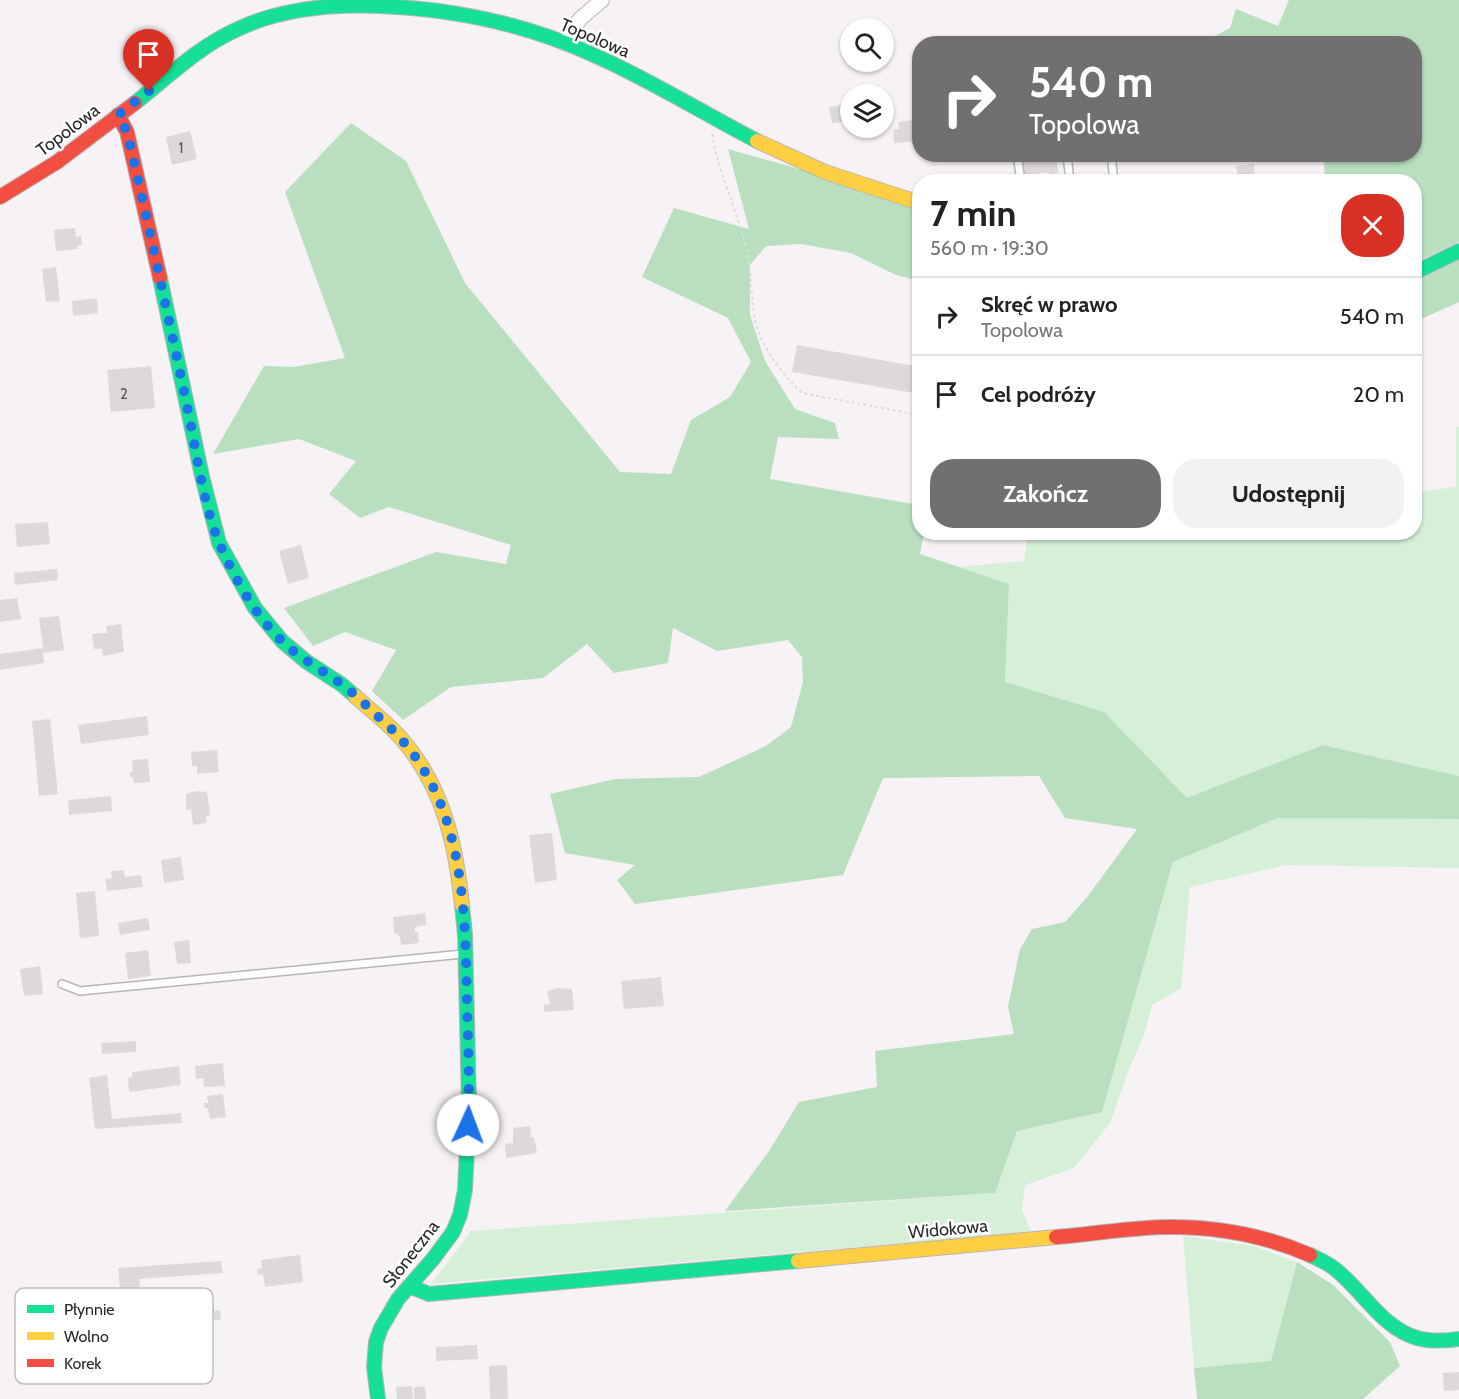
<!DOCTYPE html>
<html lang="pl">
<meta charset="utf-8">
<style>
body{margin:0;font-family:Cabin,sans-serif;background:#f2f2f2;color:#222;height:100vh;display:flex;flex-direction:column;font-size:22px;white-space:nowrap}
*{box-sizing:border-box;margin:0}
p{font-size:20px;color:#767676}
.icon{flex:none;width:33px;height:33px;fill:none;stroke:currentColor;stroke-width:2;stroke-linecap:round;stroke-linejoin:round}
.map{position:relative;flex:1;overflow:hidden}
.side{position:absolute;left:912px;top:174px;width:510px;height:366px;display:flex;flex-direction:column;background:#fff;border-radius:24px;box-shadow:0 2px 4px #0004}
.side>*{flex:none}
.banner{position:absolute;left:912px;top:36px;width:510px;height:126px;border-radius:24px;box-shadow:0 2px 4px #0004;background:#726f71;color:#fff;overflow:hidden}
.buttons{position:absolute;left:840px;top:18px;display:grid;gap:12px}
.buttons a{display:grid;place-items:center;width:54px;height:54px;border-radius:50%;background:#fff;box-shadow:0 2px 4px #0004;font-size:30px}
.pin{position:absolute;display:grid;place-items:center;width:51px;height:51px;color:#fff;margin:-62px -26px;border-radius:50% 50% 50% 0;rotate:-45deg;box-shadow:0 0 6px #0007}
.pin .icon{rotate:45deg}
.me{position:absolute;width:66px;margin:-33px;rotate:2deg;stroke-linejoin:round;filter:drop-shadow(0 0 4px #0008)}
.turn{display:flex;align-items:center;gap:21px;height:126px;padding:0 18px;font-size:27px}
.turn .icon{width:78px;height:78px;stroke-width:2.5}
.turn b{display:block;font-size:42px;line-height:51px}
.round{display:grid;place-items:center;flex:none;width:63px;height:63px;border-radius:24px;background:#f2f2f2}
.summary{display:flex;align-items:center;justify-content:space-between;height:102px;padding:0 18px}
h1{font-size:36px;font-weight:700;line-height:45px}
.primary-button{display:flex;gap:12px;margin-top:auto;padding:12px 18px}
.primary-button a{flex:1;height:69px;border-radius:24px;background:#726f71;color:#fff;font-size:24px;font-weight:700;line-height:69px;text-align:center}
.primary-button a+a{background:#f2f2f2;color:#222}
ul{padding:0;list-style:none}
li{display:flex;align-items:center;gap:18px;height:78px;padding:0 18px;border-top:2px solid #e0e0e0}
li div{flex:1}
li b{display:block;font-size:22px}
li em{font-style:normal}
.map>svg:first-child{display:block}
.green{fill:#d5f0d7}
.forest{fill:#b9dfbf}
.building{fill:#ddd9db}
.lines{fill:none;stroke-linecap:round;stroke-linejoin:round}
.lane-casing{stroke:#b8b5b7;stroke-width:10}
.street-casing{stroke:#b8b5b7;stroke-width:16}
.fast-casing{stroke:#b8b5b7;stroke-width:16}
.slow-casing{stroke:#b8b5b7;stroke-width:16}
.jam-casing{stroke:#b8b5b7;stroke-width:16}
.path{stroke:#dedcdd;stroke-width:2;stroke-dasharray:3 3;stroke-linecap:butt}
.lane{stroke:#fefdfe;stroke-width:7}
.street{stroke:#fefdfe;stroke-width:14}
.fast{stroke:#16e098;stroke-width:14}
.slow{stroke:#ffcf43;stroke-width:14}
.jam{stroke:#f24e42;stroke-width:14}
.route{stroke:#1a73e8;stroke-width:10;stroke-dasharray:0 18}
.labels{text-anchor:middle;stroke-width:5;stroke-linejoin:round;paint-order:stroke}
.number-label{font-size:15px;fill:#595658}
.street-label{font-size:18px;fill:#2b282a;stroke:#fff}
.key{fill:#fff;stroke:#bfbebf;stroke-width:1.5}
.key-label{font-size:16px;fill:#2b282a}
</style>
<div class="map">
<svg width="1459" height="1399" viewBox="0 0 1459 1399">
<rect width="100%" height="100%" fill="#f7f2f5"/>
<!-- green -->
<path class="green" d="M1456 427H1459V776L1323 745 1187 799 1104 712 1005 682 1009 584 958 567 1024 561 1028 533 1414 532 1415 492 1456 487Z
M1278 818 1459 819V868L1286 865 1190 887 1181 988 1152 1005 1144 1035 1128 1072 1110 1123 1074 1168 1025 1185 1022 1210 1031 1232 431 1284 471 1231 995 1193 1017 1131 1102 1112 1173 862Z
M1183 1236 1254 1246 1297 1262 1271 1362 1194 1368Z"/>
<!-- forest -->
<path class="forest" d="M1289 0H1459V242L1415 263 1414 182 1325 181 1324 162 1331 155 1414 154V44H1200L1230 28 1236 9 1278 26Z
M351 123 406 161 465 283 620 472 671 474 691 420 730 397 751 362 728 318 642 277 674 208 749 229 728 149 919 203V281L896 275 851 253 801 244 766 246 750 265V315L765 361 795 409 835 423 839 439 778 437 770 479 919 505 920 532 924 533 920 554 1009 584 1005 682 1104 712 1187 798 1323 745 1459 776V819L1278 818 1173 862 1102 1112 1017 1131 995 1193 725 1211 769 1151 799 1102 877 1087 875 1051 1014 1034 1008 1007 1020 949 1032 929 1065 922 1088 896 1137 829 1065 818 1039 776 883 778 843 875 635 904 617 880 635 865 565 853 550 794 615 779 699 777 766 746 791 727 803 682 802 657 788 640 717 651 673 628 668 663 614 673 587 644 543 678 451 687 403 720 372 691 396 650 345 632 313 646 284 608 436 552 506 564 511 545 389 507 360 518 329 494 356 461 299 439 213 454 264 366 293 367 345 358 285 192Z
M1459 260V302L1415 322 1414 282Z
M1297 1262 1333 1285 1390 1342 1400 1366 1363 1399H1197L1194 1368 1271 1361Z"/>
<!-- building -->
<path class="building" d="M850 104V121L832 123 829 107Z
M914 120 915 123 920 122V136L916 137 917 141 894 143 893 130 899 129 898 122Z
M190 131 197 159 172 165 166 137Z
M1021 154H1056L1058 173 1049 174V172L1024 175Z
M1254 164 1255 182H1227V180L1238 179 1236 166Z
M1227 176V182H1210V178Z
M75 228 76 237 81 236 82 245H77L78 249 56 251 54 230Z
M56 267 60 301 46 302 42 269Z
M97 298 98 313 73 316 72 301Z
M797 345 920 367V394L792 372Z
M151 366 155 408 111 412 107 370Z
M48 522 50 544 17 547 15 524Z
M301 545 309 578 288 584 279 551Z
M57 569 58 580 15 585 14 573Z
M17 598 21 619 0 622V600Z
M59 616 64 650 43 653 44 663 0 670V654L43 648 39 618Z
M121 624 124 652 103 656 102 649H94L92 634 107 633 106 626Z
M147 716 149 735 81 744 78 725Z
M50 719 58 794 39 796 32 721Z
M217 750 219 772 197 774V766H192L191 752Z
M148 759 150 782 134 783 133 777H130V772L133 771 132 760Z
M196 791 207 792 210 815 206 816 207 823 193 825 191 809 186 810V794Z
M111 796 112 811 69 815 68 800Z
M552 833 557 880 535 883 529 835Z
M181 857 184 880 164 883 161 860Z
M124 870 125 877 141 875 143 887 107 891 105 879 112 878 111 871Z
M95 891 99 936 80 938 76 893Z
M425 913 426 925 415 927V932H418L419 943 401 945 400 937 394 932 393 917Z
M148 918 150 930 120 935 118 923Z
M189 940 191 963 177 964 174 942Z
M148 950 151 976 128 979 125 953Z
M40 966 43 994 24 996 20 969Z
M661 977 664 1006 624 1009 621 981Z
M558 988 572 989 574 1010 544 1012V1005L550 1004 547 991Z
M136 1041V1052L102 1054 101 1043Z
M223 1063 225 1086 204 1087 203 1078 196 1079 195 1066Z
M179 1066 181 1085 129 1092 128 1078 132 1077V1072Z
M107 1075 112 1119 181 1113 182 1123 95 1129 89 1078Z
M223 1094 226 1117 210 1119 208 1108H205L204 1103H208L207 1096Z
M530 1126 531 1137H534L537 1153 506 1158 505 1144 513 1143V1128Z
M300 1255 303 1282 265 1287 263 1274 258 1275 257 1269 262 1268 261 1260Z
M221 1261 223 1273 139 1279 145 1340 186 1337 187 1356 127 1360 118 1268Z
M213 1304 214 1311 220 1310 221 1320H214V1315L184 1318V1324L178 1325 176 1307Z
M477 1345 478 1359 436 1361V1347Z
M507 1365 508 1399H490L489 1366Z
M1459 1372V1390L1444 1391 1443 1373Z
M412 1386 413 1399H397L396 1387Z
M425 1386 426 1399H414V1387Z"/>
<g class="lines">
<!-- lane casing -->
<g class="lane-casing">
<path id="lane" d="M1017 154 1021 182
M1067 154 1070 182
M1111 154 1114 182
M62 984 80 991 463 954"/>
</g>
<!-- street casing -->
<g class="street-casing">
<path id="street" d="M564 43 580 19 602 0"/>
</g>
<!-- fast casing -->
<g class="fast-casing">
<path id="fast" d="M135 103C168 77 199 46 238 29 282 8 332 4 380 6 455 9 529 25 596 56 652 81 703 113 757 141
M1414 273 1459 251
M160 278 202 476 219 543 255 608 282 641 307 662 341 684 355 696
M1310 1255C1318 1259 1328 1263 1335 1269 1362 1290 1382 1328 1417 1338 1431 1342 1445 1341 1459 1339
M409 1286 429 1294 798 1261
M378 1399 374 1367 376 1342 381 1328 398 1299 433 1259 453 1232 460 1215 465 1190 469 1104 465 935 462 905"/>
</g>
<!-- slow casing -->
<g class="slow-casing">
<path id="slow" d="M757 141 825 172 920 203
M355 696C371 711 391 725 405 743 444 790 456 846 462 905
M798 1261 1056 1237"/>
</g>
<!-- jam casing -->
<g class="jam-casing">
<path id="jam" d="M118 115 127 132 160 278
M0 197 57 162 135 103
M1056 1237C1094 1234 1133 1227 1171 1227 1219 1227 1266 1236 1310 1255"/>
</g>
<!-- path -->
<path class="path" d="M712 134C719 176 740 215 748 257 752 278 751 300 755 320 761 346 782 375 802 393L920 415"/>
<!-- lane -->
<use href="#lane" class="lane"/>
<!-- street -->
<use href="#street" class="street"/>
<!-- fast -->
<use href="#fast" class="fast"/>
<!-- slow -->
<use href="#slow" class="slow"/>
<!-- jam -->
<use href="#jam" class="jam"/>
</g>
<g class="lines">
<!-- route -->
<path class="route" d="M149 91 118 115 127 132C148 223 168 314 187 406 196 448 203 505 220 545 235 579 255 615 282 641 299 658 321 669 340 683 356 695 371 710 385 723 465 795 465 905 467 1004 468 1045 470 1085 468 1125"/>
</g>
<g class="labels">
<!-- number labels -->
<g class="number-label">
<text x="181" y="153">1</text>
<text x="124" y="399">2</text>
</g>
<!-- street labels -->
<g class="street-label">
<text transform="translate(595 38) rotate(23)" y="6">Topolowa</text>
<text transform="translate(68 130) rotate(-37)" y="6">Topolowa</text>
<text transform="translate(948 1229) rotate(-5)" y="6">Widokowa</text>
<text transform="translate(411 1254) rotate(-52)" y="6">Słoneczna</text>
</g>
</g>
<!-- legend -->
<rect x="15" y="1288" width="198" height="96" rx="9" class="key"/>
<rect x="27" y="1305" width="27" height="8" fill="#16e098"/>
<rect x="27" y="1332" width="27" height="8" fill="#ffcf43"/>
<rect x="27" y="1359" width="27" height="8" fill="#f24e42"/>
<g class="key-label">
<text x="64" y="1315">Płynnie</text>
<text x="64" y="1342">Wolno</text>
<text x="64" y="1369">Korek</text>
</g>
</svg>
<div class="buttons">
<a><svg class="icon" aria-label="search" viewBox="0 0 24 24"><circle cx="10" cy="10" r="6"/><path d="M15 15l6 6"/></svg></a>
<a><svg class="icon" aria-label="layers" viewBox="0 0 24 24"><path d="M12 4l9 5-9 5-9-5zM3 14l9 5 9-5"/></svg></a>
</div>
<div class="pin" style="left:149px;top:91px;background:#d93025"><svg class="icon" aria-label="arrive" viewBox="0 0 24 24"><path d="M6 21V4h12l-3 4 3 4H6"/></svg></div>
<svg class="me" style="left:468px;top:1125px" viewBox="-20 -20 40 40"><circle r="19" fill="#fff"/><path d="M0-13L10 11 0 6-10 11z" fill="#1a73e8"/></svg>
<div class="banner">
<div class="turn"><svg class="icon" aria-label="right" viewBox="0 0 24 24"><path d="M7 20v-9h11M14 6l5 5-5 5"/></svg><div><b>540 m</b>Topolowa</div></div>
</div>
<section class="side">
<div class="summary"><div><h1>7 min</h1><p>560 m · 19:30</p></div><a class="round" style="background:#d93025;color:#fff"><svg class="icon" aria-label="close" viewBox="0 0 24 24"><path d="M6 6l12 12M18 6L6 18"/></svg></a></div>
<ul>
<li><svg class="icon" aria-label="right" viewBox="0 0 24 24"><path d="M7 20v-9h11M14 6l5 5-5 5"/></svg><div><b>Skręć w prawo</b><p>Topolowa</p></div><em>540 m</em></li>
<li><svg class="icon" aria-label="arrive" viewBox="0 0 24 24"><path d="M6 21V4h12l-3 4 3 4H6"/></svg><div><b>Cel podróży</b></div><em>20 m</em></li>
</ul>
<div class="primary-button"><a>Zakończ</a><a>Udostępnij</a></div>
</section>
</div>
